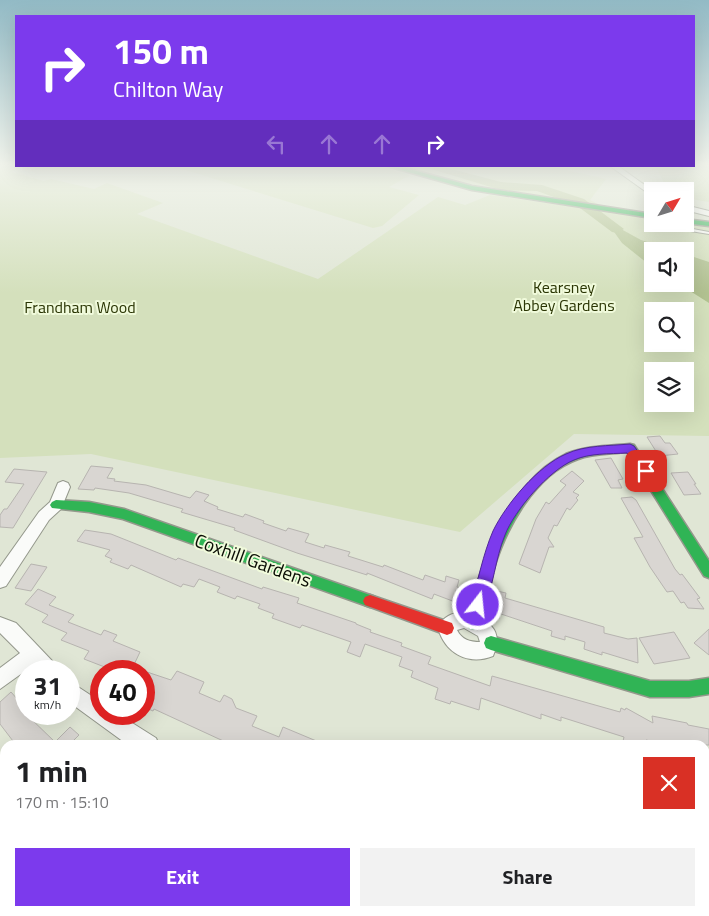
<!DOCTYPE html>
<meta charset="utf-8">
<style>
body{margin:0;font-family:"Titillium Web",sans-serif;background:#f2f2f2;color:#202124;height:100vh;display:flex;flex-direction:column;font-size:19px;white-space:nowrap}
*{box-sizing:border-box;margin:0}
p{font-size:16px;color:#757577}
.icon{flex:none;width:28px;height:28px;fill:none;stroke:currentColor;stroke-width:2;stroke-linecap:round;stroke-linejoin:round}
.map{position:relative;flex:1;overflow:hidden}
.drawer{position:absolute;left:0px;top:740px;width:710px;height:176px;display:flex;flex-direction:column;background:#fff;border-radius:15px 15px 0 0;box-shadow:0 5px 20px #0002}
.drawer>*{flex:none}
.guide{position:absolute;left:15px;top:15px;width:680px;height:152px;border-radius:0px;box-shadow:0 5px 20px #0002;background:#7c3aed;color:#fff;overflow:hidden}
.needle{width:32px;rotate:52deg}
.controls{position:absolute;left:644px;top:182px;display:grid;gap:10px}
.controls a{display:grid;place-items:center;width:50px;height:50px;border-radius:0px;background:#fff;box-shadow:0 5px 20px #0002;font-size:25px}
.speed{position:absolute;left:15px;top:660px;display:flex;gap:10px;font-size:25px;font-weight:700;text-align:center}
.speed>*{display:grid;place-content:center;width:65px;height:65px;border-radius:50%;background:#fff;box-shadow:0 5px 20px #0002;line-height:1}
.speed small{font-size:12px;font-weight:400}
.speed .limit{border:8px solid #d22;background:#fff;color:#111}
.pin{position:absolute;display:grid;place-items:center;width:42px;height:42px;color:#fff;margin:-21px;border-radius:10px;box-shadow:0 2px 8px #0006}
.me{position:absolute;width:55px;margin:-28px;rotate:16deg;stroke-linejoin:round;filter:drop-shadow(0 0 4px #0008)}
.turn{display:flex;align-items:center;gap:18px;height:105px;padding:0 15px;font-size:22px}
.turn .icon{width:65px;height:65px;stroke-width:2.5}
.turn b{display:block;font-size:35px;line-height:42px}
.lanes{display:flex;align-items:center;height:48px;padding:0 15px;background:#0003;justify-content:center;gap:25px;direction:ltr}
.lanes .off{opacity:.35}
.round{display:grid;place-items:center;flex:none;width:52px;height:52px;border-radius:0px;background:#f2f2f2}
.head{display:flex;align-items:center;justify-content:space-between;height:85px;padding:0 15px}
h1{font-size:30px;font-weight:700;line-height:38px}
.primary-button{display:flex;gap:10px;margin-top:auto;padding:10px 15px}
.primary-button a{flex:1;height:58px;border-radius:0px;background:#7c3aed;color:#fff;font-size:20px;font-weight:700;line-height:58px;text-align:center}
.primary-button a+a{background:#f2f2f2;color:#202124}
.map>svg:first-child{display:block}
.green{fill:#d4e0bc;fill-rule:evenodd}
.water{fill:#b2c291}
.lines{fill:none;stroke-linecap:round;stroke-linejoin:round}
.river{fill:#b2c291;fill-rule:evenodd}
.building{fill:#d9d6d2;stroke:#b7b4b0}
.lane-casing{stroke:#94988c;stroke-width:2}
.street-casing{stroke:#94988c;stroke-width:2}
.fast-casing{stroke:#94988c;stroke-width:3}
.jam-casing{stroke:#94988c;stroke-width:3}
.lane{fill:#fafbf9;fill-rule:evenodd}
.street{fill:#fafbf9;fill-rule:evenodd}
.fast{fill:#30b455;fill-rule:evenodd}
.jam{fill:#e5322d;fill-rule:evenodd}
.route{fill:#7c3aed;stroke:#51269a}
.labels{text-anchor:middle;stroke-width:4;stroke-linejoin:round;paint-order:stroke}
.far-park-label{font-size:16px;fill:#2a3504;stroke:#f0fadb}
.street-label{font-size:19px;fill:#0a0d04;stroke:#f0fadb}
</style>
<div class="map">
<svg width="709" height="916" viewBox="0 0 709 916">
<rect width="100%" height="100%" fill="#e0e6d5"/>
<!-- green -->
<path class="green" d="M0 165 26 166 11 172 44 181 51 179 94 189 107 183 163 203 137 214 318 279 438 197 465 205 490 195 652 218V224L709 226V436L574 434 460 532 91 454 0 458ZM652 251H685V284H652ZM652 311H685V344H652ZM652 371H685V404H652Z
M694 165H709V202L685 198V191H668L656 167Z
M178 166H378L410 175 389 187 419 195 382 226 373 228 176 167Z
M398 166H548L606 179 590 200 602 206 451 181Z
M5 851V911H103L107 916H0V855Z"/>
<!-- water -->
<path class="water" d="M612 229H621L641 240 676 251H652V267L622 243Z
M685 254 709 262V303L679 284H685Z"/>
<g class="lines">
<!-- river -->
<path class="river" d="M421 166H440L501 182 542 185 584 199 624 229 617 233 612 232 576 205 537 191 501 190Z"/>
</g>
<!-- building -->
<path class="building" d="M660 436 665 443H670L678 454 659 456 647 437Z
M611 458 623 479 618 480 622 488H611L595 460Z
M91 466 113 468 107 478 115 479 114 481 146 485 190 498 196 491 209 495 204 501 218 507 217 509 243 517 245 514 264 521 263 523 286 531 288 528 309 534 305 542 324 548 325 545 350 552 348 556 383 567 384 565 423 580 425 575 445 582 446 576 459 580 457 587 467 590 463 605 434 594 432 599 367 573V575L297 553 234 530 235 528 181 512 183 509 129 493 95 488 94 490 78 489Z
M14 469 47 472 13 528 0 527V515L4 509H7L24 484 5 482Z
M572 471 584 481 573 492 579 495 576 498 578 500 570 510 567 508 557 526 554 525 548 538 554 547H549L540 573 519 564 536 519 546 502 549 504 566 485 560 481Z
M688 472 696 484H694L701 494 684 495 671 473Z
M632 497 636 500 675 569 680 575 682 574 700 598 697 599 704 609 688 608 684 602 681 603 673 591 667 592 650 567 634 538 643 537 621 498Z
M85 530 111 534 176 560 178 558 262 589 263 587 299 598 297 603 356 623V624L371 630 370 632 402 643 401 646 431 657 428 664 490 686 492 676 620 712 621 708 625 710 626 708 653 723 652 716 687 723 688 725 709 729V745H669L646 740 645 745H622L624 737 561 717V721L541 714V719L481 698 479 710 451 701 450 704 435 699 438 688 411 677 413 671 399 666 402 657 365 644 360 657 347 652 351 642 302 625 300 628 272 618 274 614 258 608 260 604 237 596 235 599 217 592 220 587 199 579 194 587 183 584 181 587 131 565 128 569 110 562 112 559 105 556 110 550 77 541Z
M31 564 47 567 31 591 15 588Z
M38 589 56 597 49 605 74 615 68 622 101 635 104 630 117 635 113 641 140 652 131 671H115L84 659 89 651 61 640 67 633 42 622 48 615 25 604Z
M497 591 506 593 505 598 604 627V633L628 639 637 638 638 663 602 652V655L584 649 585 642 565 636V640L551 636 552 631 501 614 493 609Z
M709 629V655L694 643Z
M674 632 690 658 654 664 639 638Z
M144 671 171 680 177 671 204 682 199 693 220 702 224 695 232 699 236 708 257 716 252 726 279 737 283 727 326 745H232L154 709 153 711 144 707Z
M11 692 26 709V714L55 742 70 727 79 735 69 745H16L0 724V702Z"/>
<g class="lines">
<!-- lane casing -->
<g class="lane-casing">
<path id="lane" d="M677 224H681L682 227 709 232V234L678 229Z
M650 479 653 480 654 482 653 484 631 488 628 487 627 485 628 483 631 482Z
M136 911H148V916H136Z
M299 911H311L312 916H300Z"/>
</g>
<!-- street casing -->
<g class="street-casing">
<path id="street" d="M610 166H618L653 191 652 196Z
M685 205 709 211V216L685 210Z
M63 481 68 483 70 487 61 509 49 520 6 586 0 588V567L39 512 50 502 58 483Z
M464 612C487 620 505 628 493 656 468 666 445 653 438 628 443 616 452 613 464 612ZM464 628 478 636 480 642C470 642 462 640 457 630Z
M0 617 16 623 56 665 58 671H37L32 666 0 689V668L20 653 0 633Z
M69 681 101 702V714H118L156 738 159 745H128L69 702Z
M455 911H486L488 916H457Z"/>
</g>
<!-- fast casing -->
<g class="fast-casing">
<path id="fast" d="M387 166H398L472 186 652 214V218L472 190Z
M685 219 709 222V226L685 223Z
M630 444 634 445 709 561V578L704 576 627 452C611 454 593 453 578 459 535 474 506 528 494 568 489 588 486 609 478 628L473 630 468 628 466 623C480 572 492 525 527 485 538 472 551 461 566 454 586 446 608 446 630 444Z
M56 500 89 502 124 509 370 595 375 597 377 601 375 605 370 607 123 519 89 512 52 508 50 505 52 502Z
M491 636 650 681H689L709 678V694L689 697H650L491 650 486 648 484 643 486 638Z"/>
</g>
<!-- jam casing -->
<g class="jam-casing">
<path id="jam" d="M370 595 452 623 454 628 452 633 447 635 365 605 363 601 365 597Z"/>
</g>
<!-- lane -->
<use href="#lane" class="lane"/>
<!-- street -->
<use href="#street" class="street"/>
<!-- fast -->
<use href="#fast" class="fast"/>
<!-- jam -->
<use href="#jam" class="jam"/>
</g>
<!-- sky -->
<linearGradient id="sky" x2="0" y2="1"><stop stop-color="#92bac5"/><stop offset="0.56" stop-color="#f1f4ec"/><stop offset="1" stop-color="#f1f4ec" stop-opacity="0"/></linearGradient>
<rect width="709" height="293" fill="url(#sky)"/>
<!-- route -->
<path class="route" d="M630 444 634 446 650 468V474H642L627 453C609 454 590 453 574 460 549 470 514 511 505 535 495 559 494 586 483 609L478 611 473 609 471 605C478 581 483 554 493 531 506 504 538 466 566 454 585 445 609 446 630 444Z"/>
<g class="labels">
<!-- far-park labels -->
<g class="far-park-label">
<text x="564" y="293">Kearsney<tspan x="564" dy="18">Abbey Gardens</tspan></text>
<text x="80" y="313">Frandham Wood</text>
</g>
<!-- street labels -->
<g class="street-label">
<text transform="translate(253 560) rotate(20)" y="7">Coxhill Gardens</text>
</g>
</g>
</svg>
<div class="controls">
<a><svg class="needle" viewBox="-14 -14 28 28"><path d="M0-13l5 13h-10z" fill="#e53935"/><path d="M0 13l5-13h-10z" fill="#757577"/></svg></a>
<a><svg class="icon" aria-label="sound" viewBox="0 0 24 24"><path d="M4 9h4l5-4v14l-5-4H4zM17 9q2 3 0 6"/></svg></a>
<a><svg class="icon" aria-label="search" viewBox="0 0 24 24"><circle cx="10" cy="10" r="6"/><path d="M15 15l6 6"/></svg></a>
<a><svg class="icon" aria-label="layers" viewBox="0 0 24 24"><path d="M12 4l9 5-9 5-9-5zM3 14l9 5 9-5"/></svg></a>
</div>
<div class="speed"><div>31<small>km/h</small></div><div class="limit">40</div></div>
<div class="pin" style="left:646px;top:471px;background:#d93025"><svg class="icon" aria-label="arrive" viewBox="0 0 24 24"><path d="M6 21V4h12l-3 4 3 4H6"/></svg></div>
<svg class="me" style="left:478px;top:605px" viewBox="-20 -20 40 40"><circle r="17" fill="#7c3aed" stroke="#fff" stroke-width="3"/><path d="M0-11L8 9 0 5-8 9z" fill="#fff"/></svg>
<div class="guide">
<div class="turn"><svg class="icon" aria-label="right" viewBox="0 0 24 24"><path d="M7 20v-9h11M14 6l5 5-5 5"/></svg><div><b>150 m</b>Chilton Way</div></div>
<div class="lanes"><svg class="icon off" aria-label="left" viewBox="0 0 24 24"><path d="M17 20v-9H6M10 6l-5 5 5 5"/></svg><svg class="icon off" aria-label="ahead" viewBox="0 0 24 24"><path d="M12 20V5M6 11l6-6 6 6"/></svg><svg class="icon off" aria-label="ahead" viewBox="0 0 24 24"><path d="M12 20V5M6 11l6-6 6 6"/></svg><svg class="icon" aria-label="right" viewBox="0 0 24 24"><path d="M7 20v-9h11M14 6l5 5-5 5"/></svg></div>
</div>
<section class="drawer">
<div class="head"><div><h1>1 min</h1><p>170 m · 15:10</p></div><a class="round" style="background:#d93025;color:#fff"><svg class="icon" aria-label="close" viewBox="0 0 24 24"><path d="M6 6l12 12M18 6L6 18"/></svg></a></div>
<div class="primary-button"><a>Exit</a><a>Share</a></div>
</section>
</div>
